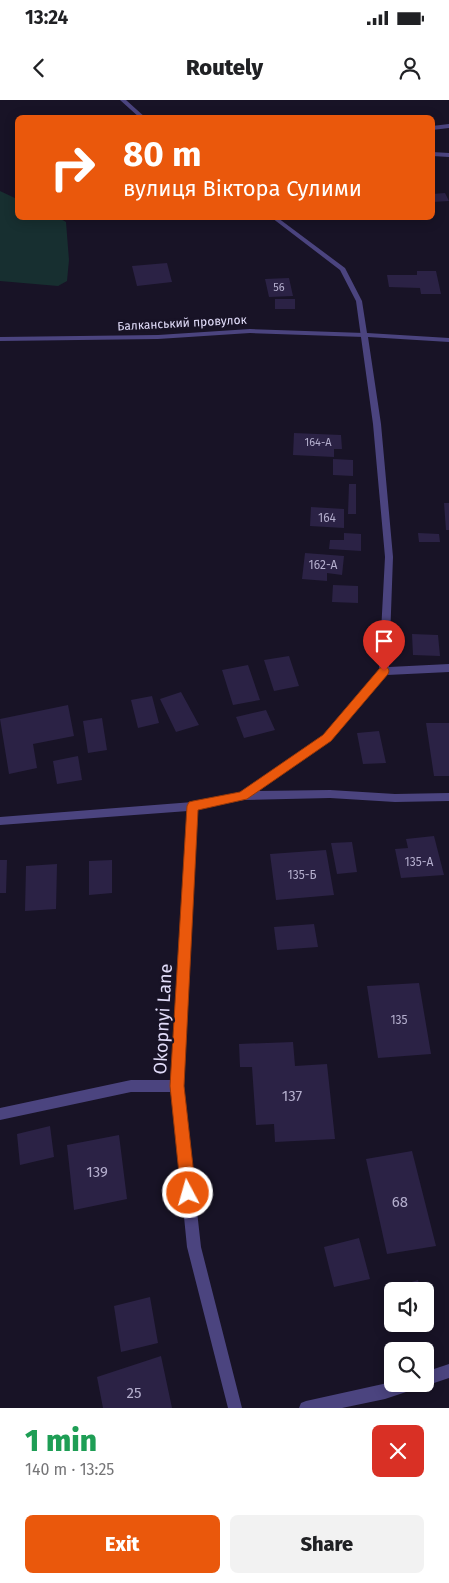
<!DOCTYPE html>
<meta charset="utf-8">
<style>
body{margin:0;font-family:"Fira Sans",sans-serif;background:#f2f2f2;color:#202124;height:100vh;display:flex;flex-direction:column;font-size:19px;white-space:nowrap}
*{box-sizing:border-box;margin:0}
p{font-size:16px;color:#757577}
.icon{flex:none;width:28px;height:28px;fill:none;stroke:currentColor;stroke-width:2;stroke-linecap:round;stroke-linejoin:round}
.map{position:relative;height:1308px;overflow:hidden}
.panel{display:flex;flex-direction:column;background:#fff;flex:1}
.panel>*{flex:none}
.hud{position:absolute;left:15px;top:15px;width:420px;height:105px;border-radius:8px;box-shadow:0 2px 12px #0003;background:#ea580c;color:#fff;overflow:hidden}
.tools{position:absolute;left:384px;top:1182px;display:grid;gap:10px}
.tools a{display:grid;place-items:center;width:50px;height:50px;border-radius:8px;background:#fff;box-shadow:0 2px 12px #0003;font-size:25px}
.pin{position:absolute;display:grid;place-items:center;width:42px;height:42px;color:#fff;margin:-51px -21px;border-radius:50% 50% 50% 0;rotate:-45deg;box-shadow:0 0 5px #0007}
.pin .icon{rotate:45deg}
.me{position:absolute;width:55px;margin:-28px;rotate:354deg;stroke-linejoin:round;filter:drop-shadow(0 0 4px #0008)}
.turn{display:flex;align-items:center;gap:18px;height:105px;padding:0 25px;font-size:22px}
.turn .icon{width:65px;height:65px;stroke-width:2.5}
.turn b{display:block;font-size:35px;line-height:42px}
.round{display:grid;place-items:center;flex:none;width:52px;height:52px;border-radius:8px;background:#f2f2f2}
.head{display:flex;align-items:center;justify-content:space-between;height:85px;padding:0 25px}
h1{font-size:30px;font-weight:800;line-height:38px;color:#1e9e55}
.button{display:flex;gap:10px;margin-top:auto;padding:10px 25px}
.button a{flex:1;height:58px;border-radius:8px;background:#ea580c;color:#fff;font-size:20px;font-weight:800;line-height:58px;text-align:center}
.button a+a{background:#f2f2f2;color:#202124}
.status{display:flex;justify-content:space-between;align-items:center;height:35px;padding:0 25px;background:#fff;direction:ltr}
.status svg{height:14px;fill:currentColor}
header{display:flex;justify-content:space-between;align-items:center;height:65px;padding:0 25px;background:#fff;font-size:22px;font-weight:800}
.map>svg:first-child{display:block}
.green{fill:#172f30}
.building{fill:#2b2245}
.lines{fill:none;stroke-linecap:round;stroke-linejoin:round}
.service{fill:#4b447f;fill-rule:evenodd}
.minor{fill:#4b447f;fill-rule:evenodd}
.route{fill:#ea580c;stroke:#983908}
.labels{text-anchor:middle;stroke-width:5;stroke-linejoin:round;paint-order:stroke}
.far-number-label{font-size:11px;fill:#b4aecd}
.far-street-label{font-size:12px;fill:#e2ddfa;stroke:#181326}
.number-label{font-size:12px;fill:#b4aecd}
.near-number-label{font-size:15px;fill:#b4aecd}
.near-street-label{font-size:18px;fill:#e2ddfa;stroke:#181326}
</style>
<div class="status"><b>13:24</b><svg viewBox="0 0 49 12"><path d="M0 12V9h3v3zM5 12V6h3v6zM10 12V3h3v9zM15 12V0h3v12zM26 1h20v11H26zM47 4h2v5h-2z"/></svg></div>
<header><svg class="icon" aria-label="back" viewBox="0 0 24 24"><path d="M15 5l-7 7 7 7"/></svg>Routely<svg class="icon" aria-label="person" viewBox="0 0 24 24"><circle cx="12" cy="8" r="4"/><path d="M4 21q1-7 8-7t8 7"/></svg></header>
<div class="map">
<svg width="449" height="1308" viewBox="0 0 449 1308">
<rect width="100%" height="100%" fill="#181326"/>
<!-- green -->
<path class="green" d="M0 91 17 99 18 118H59L66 122 69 160 67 181 58 186 0 181Z"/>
<!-- building -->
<path class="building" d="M445 93 449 101 432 102V94Z
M167 163 172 182 137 186 132 166Z
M417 171H436L441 194H421L420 188 389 187 387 175H417Z
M289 178 293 196 269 197 265 179Z
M275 199H295V209H275Z
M294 333 341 335 342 349H334V357L293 355Z
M333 359 353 360V376L333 375Z
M349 384H356V414H348Z
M444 403H449V430H446Z
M311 407 344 409V428L310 426Z
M344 433 361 434V451L329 449 330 440H344Z
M418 433 439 434 440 442H419Z
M305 453 344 456 342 475 327 473V481L302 479Z
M333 485 358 486V503L332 502Z
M412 534 438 535 440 556 413 555Z
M289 556 299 586 274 591 264 560Z
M248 565 260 600 233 605 222 570Z
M181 592 199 625 176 632 160 599Z
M152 596 159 623 138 628 131 600Z
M68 605 74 636 33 644 37 668 9 674 0 619Z
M266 610 275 630 244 638 236 617Z
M102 618 107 650 88 653 83 621Z
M426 623H449V676H434Z
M379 631 386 663 363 664 357 633Z
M78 656 82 680 57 684 53 661Z
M434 736 444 775 401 778 395 749 408 748 406 739Z
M352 742 357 772 337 774 331 743Z
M326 750 334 795 276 800 270 754Z
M0 760H7L6 793H0Z
M112 760V793L89 795V761Z
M57 764 56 809 25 811 26 766Z
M314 824 318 847 277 850 274 827Z
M419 883 431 954 378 958 367 886Z
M293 942 295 966 327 964 335 1039 275 1042 274 1024 256 1025 252 967H240L239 944Z
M50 1026 54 1057 20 1065 17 1034Z
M119 1035 127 1099 74 1110 67 1045Z
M412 1051 436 1146 387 1154 366 1059Z
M359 1138 370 1179 334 1187 324 1147Z
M418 1180 421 1191H392V1197L390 1189Z
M150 1197 158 1243 121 1252 114 1206Z
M161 1256 172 1308H103L97 1277Z"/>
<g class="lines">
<!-- service -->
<path class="service" d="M449 24V28L432 30V26Z
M250 229 364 233 368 235 364 237 250 233 158 239 0 241V237L158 235Z
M131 980H177L181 982 183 986 181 990 177 992H131L0 1020V1008Z"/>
<!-- minor -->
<path class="minor" d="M120 0H126L146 18H140Z
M432 52 449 53V57L432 56Z
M272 118H278L345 168 362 201 367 233 449 238V242L368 237 381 324 393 457 389 567 449 564V572L387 575 330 641 258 691 330 690 395 694 449 693V701L395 702 330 698 244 700 198 709 183 986 201 1147 242 1308H228L187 1147 171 986 188 711 0 725V717L193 702 240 692 324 635 379 570 385 457 373 324 356 201 340 170Z
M449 1264V1278L425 1286 420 1284H425V1272Z
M392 1282V1284H417L415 1289 385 1299 342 1308H299L301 1303 306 1301Z"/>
</g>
<!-- route -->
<path class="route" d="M384 567 388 568 389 571 388 574 331 641 247 699 198 710 184 986 196 1093 194 1099 188 1101 183 1099 181 1093 170 986 187 706 189 702 193 701 240 692 323 635 380 568Z"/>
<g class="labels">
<!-- far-number labels -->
<g class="far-number-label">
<text x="279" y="191">56</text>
<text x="318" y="346">164-А</text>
</g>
<!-- far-street labels -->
<g class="far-street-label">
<text transform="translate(182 223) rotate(-3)" y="4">Балканський провулок</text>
</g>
<!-- number labels -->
<g class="number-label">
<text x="327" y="422">164</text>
<text x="323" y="469">162-А</text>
<text x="419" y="766">135-А</text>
<text x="302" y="779">135-Б</text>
<text x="399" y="924">135</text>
</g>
<!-- near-number labels -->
<g class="near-number-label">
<text x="292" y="1001">137</text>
<text x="97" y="1077">139</text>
<text x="400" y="1107">68</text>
<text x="134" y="1298">25</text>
</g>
<!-- near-street labels -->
<g class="near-street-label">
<text transform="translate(163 919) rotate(-87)" y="6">Okopnyi Lane</text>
</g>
</g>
</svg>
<div class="tools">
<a><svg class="icon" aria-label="sound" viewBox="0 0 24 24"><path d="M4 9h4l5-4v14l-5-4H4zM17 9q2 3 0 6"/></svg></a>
<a><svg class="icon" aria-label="search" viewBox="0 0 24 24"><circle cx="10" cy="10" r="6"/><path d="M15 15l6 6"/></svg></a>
</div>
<div class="pin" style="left:384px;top:571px;background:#d93025"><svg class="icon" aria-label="arrive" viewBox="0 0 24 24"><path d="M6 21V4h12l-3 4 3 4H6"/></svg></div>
<svg class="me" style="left:188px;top:1093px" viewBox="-20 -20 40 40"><circle r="17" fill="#ea580c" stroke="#fff" stroke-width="3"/><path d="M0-11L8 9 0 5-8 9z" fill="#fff"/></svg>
<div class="hud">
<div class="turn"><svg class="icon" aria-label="right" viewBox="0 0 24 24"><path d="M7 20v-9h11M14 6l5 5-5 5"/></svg><div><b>80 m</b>вулиця Віктора Сулими</div></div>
</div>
</div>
<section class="panel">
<div class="head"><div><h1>1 min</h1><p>140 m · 13:25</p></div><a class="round" style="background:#d93025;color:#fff"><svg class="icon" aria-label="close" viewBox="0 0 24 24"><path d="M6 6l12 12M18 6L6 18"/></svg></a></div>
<div class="button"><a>Exit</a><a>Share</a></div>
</section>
